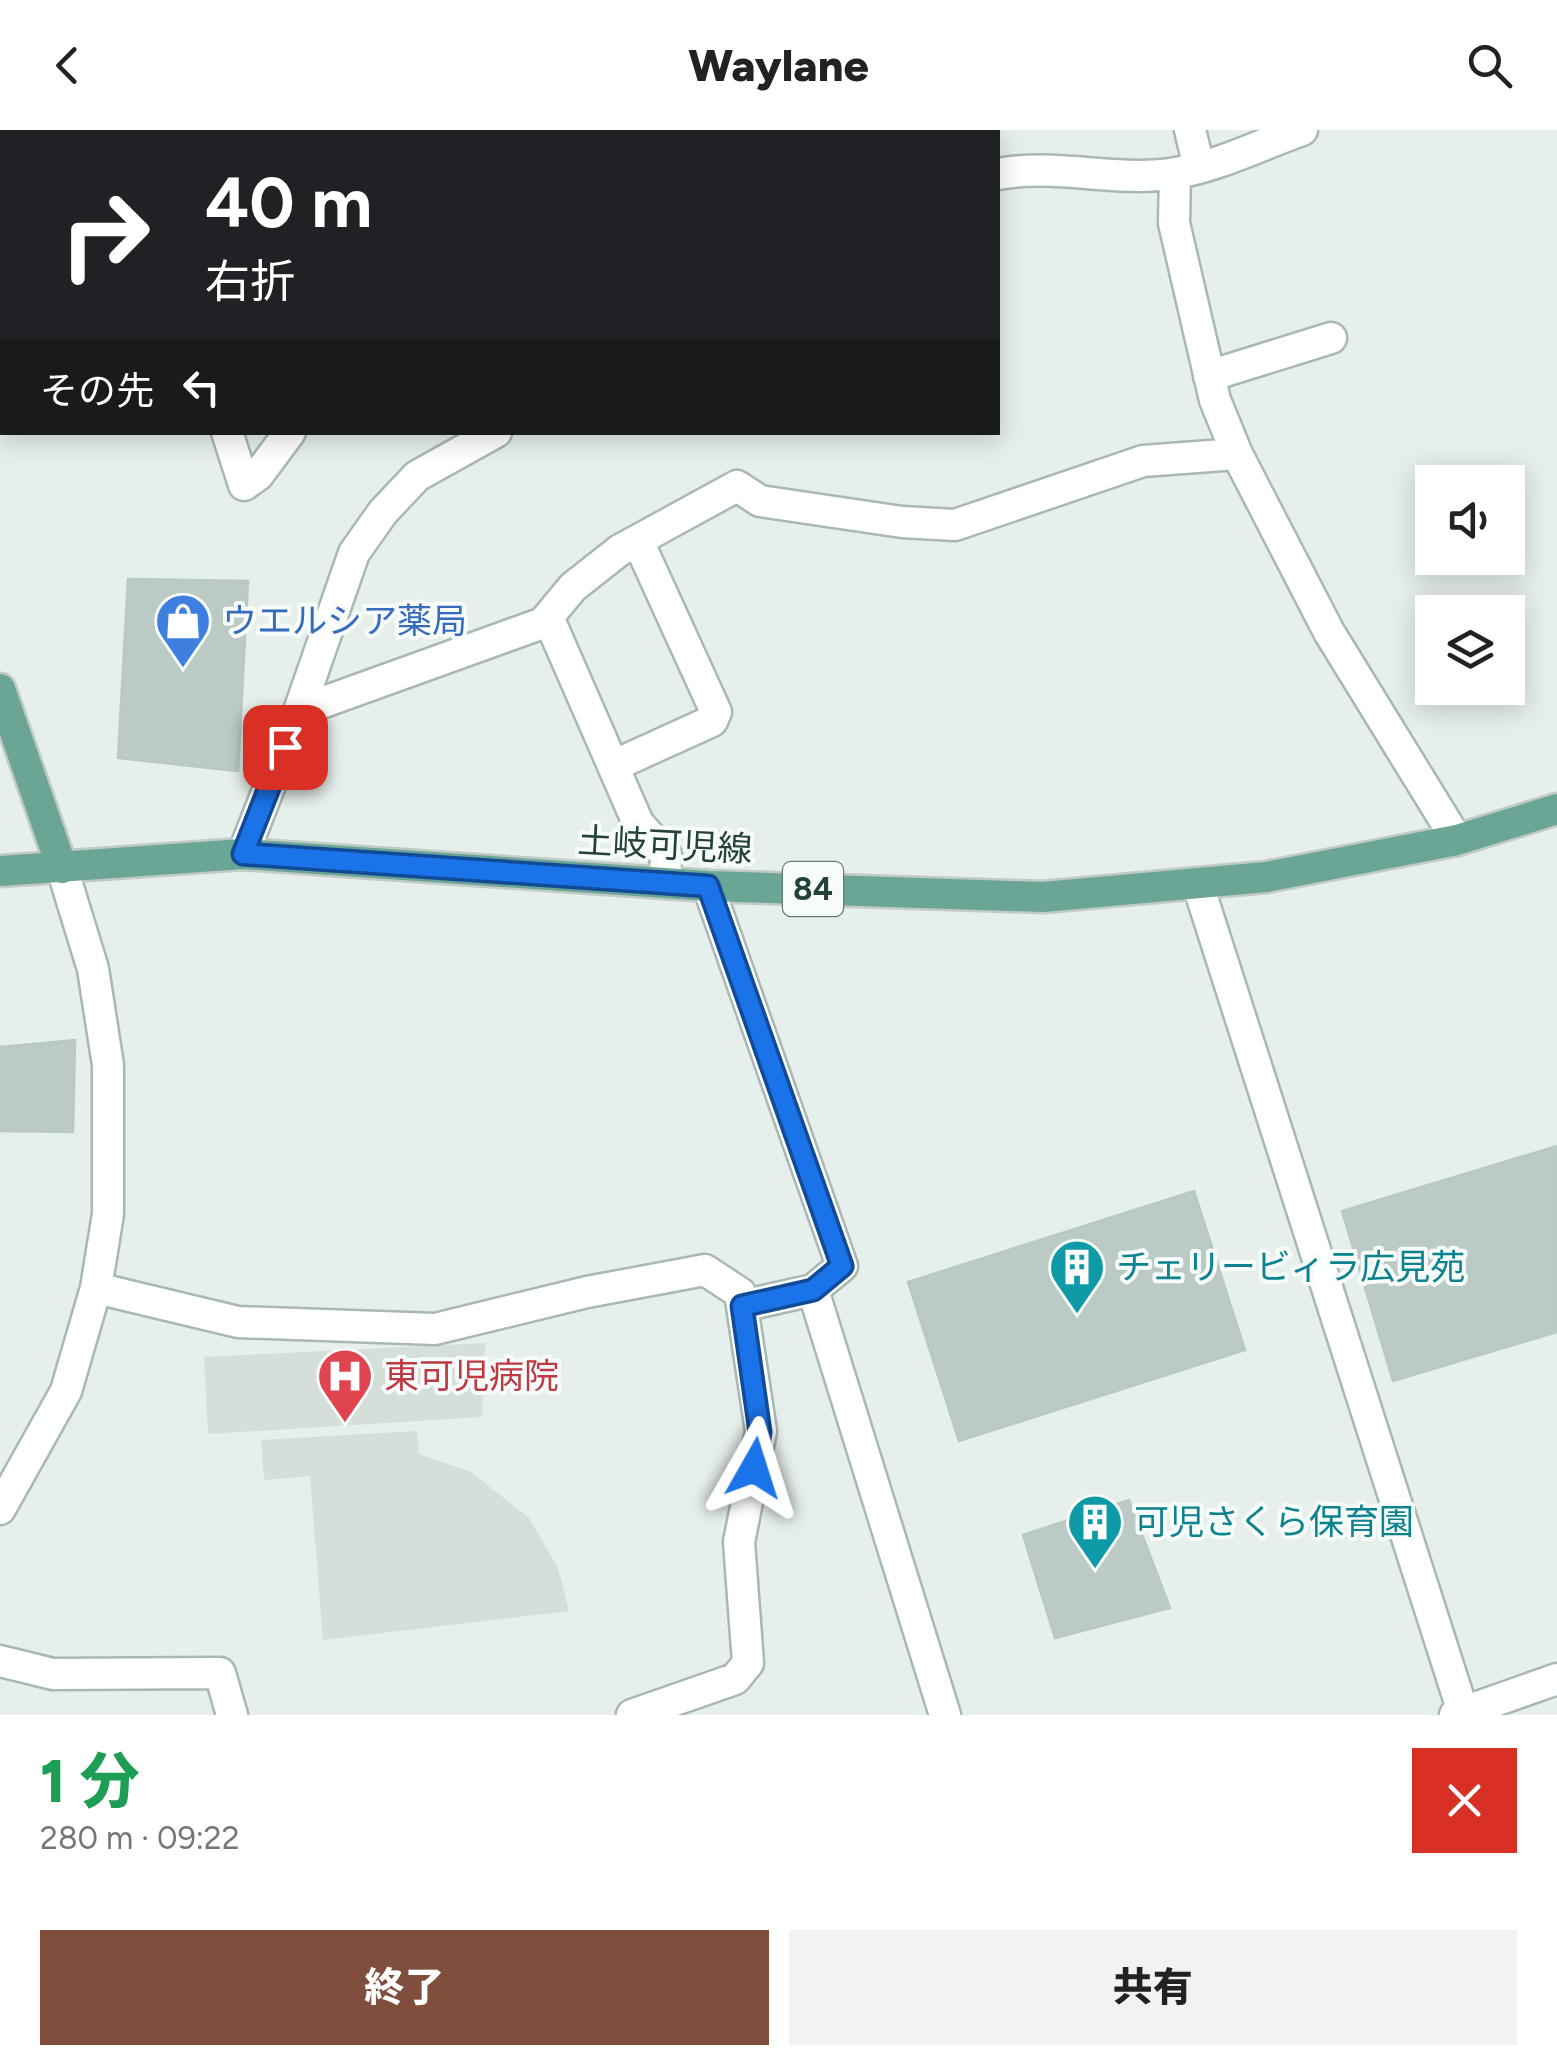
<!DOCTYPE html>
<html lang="ja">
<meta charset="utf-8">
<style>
body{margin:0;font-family:Figtree,"Noto Sans JP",sans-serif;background:#f2f2f2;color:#222;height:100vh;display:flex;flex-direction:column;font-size:38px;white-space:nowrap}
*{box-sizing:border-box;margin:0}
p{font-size:32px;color:#767676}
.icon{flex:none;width:55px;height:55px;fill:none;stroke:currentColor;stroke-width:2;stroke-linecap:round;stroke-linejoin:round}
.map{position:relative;height:1585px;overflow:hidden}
.drawer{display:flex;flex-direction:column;background:#fff;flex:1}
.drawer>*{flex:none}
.banner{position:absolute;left:0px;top:0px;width:1000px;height:305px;box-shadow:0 5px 25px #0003;background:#202124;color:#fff;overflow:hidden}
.controls{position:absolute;left:1415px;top:335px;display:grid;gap:20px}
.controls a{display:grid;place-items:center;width:110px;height:110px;border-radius:0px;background:#fff;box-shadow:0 5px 25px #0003;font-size:50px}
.pin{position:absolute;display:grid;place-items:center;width:85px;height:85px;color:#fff;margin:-42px;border-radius:20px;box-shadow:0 5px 15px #0006}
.me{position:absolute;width:110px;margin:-55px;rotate:6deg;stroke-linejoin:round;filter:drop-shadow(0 0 8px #0008)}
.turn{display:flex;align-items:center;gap:35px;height:210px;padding:0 40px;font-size:45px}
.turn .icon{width:130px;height:130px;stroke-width:2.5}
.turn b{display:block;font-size:70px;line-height:85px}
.then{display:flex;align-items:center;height:95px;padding:0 40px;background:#0003;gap:20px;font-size:38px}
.round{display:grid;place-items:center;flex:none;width:105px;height:105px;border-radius:0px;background:#f2f2f2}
.summary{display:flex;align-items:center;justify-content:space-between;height:170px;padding:0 40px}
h1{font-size:60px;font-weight:800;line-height:75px;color:#1e9e55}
.cta{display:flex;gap:20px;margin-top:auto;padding:20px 40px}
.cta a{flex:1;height:115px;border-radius:0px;background:#804e3d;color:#fff;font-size:40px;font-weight:800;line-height:115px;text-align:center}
.cta a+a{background:#f2f2f2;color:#222}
header{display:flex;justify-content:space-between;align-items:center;height:130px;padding:0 40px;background:#fff;font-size:45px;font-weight:800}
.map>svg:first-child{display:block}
.built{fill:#d4dfda}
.building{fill:#bbcac4;stroke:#b8c9c2;stroke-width:2.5}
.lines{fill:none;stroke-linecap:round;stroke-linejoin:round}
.minor-casing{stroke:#a8b8b2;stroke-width:35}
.major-casing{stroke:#c2cac8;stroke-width:35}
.minor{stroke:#fff;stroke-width:30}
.major{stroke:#6aa596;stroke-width:30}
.route-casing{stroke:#114b97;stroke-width:25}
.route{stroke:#1a73e8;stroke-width:18}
.labels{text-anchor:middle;stroke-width:8;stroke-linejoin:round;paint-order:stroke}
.shield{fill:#f7fbf9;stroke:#637a73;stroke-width:2.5}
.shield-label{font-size:32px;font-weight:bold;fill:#24423a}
.shop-label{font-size:35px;fill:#366cbe;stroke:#f7fbf9;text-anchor:start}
.street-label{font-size:35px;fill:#24423a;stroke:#f7fbf9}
.culture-label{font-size:35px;fill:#0d838f;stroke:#f7fbf9;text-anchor:start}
.health-label{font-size:35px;fill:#be3a42;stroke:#f7fbf9;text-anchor:start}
</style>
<header><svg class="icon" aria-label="back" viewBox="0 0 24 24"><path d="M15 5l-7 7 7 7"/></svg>Waylane<svg class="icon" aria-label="search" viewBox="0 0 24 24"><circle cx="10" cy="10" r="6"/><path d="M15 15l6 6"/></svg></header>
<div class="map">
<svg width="1557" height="1585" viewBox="0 0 1557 1585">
<rect width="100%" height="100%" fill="#e6efeb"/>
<!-- built -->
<path class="built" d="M485 1213 482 1287 208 1304 204 1227Z
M417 1301 419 1324 471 1342 529 1388 558 1438 569 1481 323 1510 310 1346 264 1350 261 1310Z"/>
<!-- building -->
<path class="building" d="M128 449 248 451 238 641 118 628Z
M75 910 73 1002 0 1001V917Z
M1557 1016V1202L1393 1251 1342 1081Z
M1194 1061 1245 1220 959 1311 908 1152Z
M1129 1370 1170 1478 1055 1508 1023 1405Z"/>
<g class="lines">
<!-- minor casing -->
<g class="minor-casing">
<path id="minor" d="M127 0V2
M299 0 300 2
M400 0 401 2
M546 0 547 2
M884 0 885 2
M1190 0 1199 37
M586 2 589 0
M1175 43 1174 93 1215 270 1237 324 1329 502 1457 710
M998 44C1056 33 1118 53 1176 43 1219 36 1262 14 1302 0
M1209 246 1331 208
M227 302 244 355 258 345 290 302
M548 487 638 693 666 725 665 753
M299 581 543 493 573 457 620 420 737 356 760 371 902 392 955 395 1143 331 1237 324
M613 636 712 591 716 582 638 411
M243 724 299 581 354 423 383 382 417 346 496 302
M1198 755 1464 1585
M708 756 842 1136 813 1160 945 1585
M96 1158 238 1192 435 1199 587 1162 705 1140 740 1163 761 1301 739 1412 748 1533 735 1549 632 1585
M742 1176 813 1160
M0 1379 66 1261 96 1158 108 1084V935L93 839 62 738
M0 1531 53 1544 220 1543 232 1585
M1455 1585 1557 1549"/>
</g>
<!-- major casing -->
<g class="major-casing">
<path id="major" d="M0 559 62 738
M0 741 243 724 708 756 1043 767 1266 747 1457 710 1557 679"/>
</g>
<!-- minor -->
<use href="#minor" class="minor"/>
<!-- major -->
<use href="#major" class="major"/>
</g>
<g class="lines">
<!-- route casing -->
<g class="route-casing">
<path id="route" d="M285 617 243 724 708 756 842 1136 813 1160 742 1176 760 1302 754 1338"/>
</g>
<!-- route -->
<use href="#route" class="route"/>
</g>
<!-- icons -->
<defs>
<g id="shop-pin" transform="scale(2.875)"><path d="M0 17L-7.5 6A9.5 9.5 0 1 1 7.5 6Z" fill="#3f7fe0" stroke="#f7fbf9"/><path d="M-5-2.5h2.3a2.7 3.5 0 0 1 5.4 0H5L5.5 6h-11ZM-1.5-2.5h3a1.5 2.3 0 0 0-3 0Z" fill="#fff"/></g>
<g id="building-pin" transform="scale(2.875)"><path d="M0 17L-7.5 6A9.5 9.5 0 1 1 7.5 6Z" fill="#0f9aa8" stroke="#f7fbf9"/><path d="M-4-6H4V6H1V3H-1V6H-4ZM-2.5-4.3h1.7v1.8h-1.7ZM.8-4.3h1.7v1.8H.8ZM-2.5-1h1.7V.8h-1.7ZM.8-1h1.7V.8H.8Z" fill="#fff"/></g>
<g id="hospital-pin" transform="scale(2.875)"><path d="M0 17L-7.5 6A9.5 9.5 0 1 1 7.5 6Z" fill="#e0444e" stroke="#f7fbf9"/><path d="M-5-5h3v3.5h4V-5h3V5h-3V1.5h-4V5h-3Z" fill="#fff"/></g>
</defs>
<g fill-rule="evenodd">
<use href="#shop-pin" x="183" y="491"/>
<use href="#building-pin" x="1077" y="1137"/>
<use href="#hospital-pin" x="345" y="1246"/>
<use href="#building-pin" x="1095" y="1392"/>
</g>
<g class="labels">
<!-- shield labels -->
<rect class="shield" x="783" y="732" width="60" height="54" rx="8"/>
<g class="shield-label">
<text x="813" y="770">84</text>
</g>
<!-- shop labels -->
<g class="shop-label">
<text x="222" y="503">ウエルシア薬局</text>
</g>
<!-- street labels -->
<g class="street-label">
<text transform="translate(665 715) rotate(3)" y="12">土岐可児線</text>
</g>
<!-- culture labels -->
<g class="culture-label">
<text x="1116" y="1149">チェリービィラ広見苑</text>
<text x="1134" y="1404">可児さくら保育園</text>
</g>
<!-- health labels -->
<g class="health-label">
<text x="384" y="1258">東可児病院</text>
</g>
</g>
</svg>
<div class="controls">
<a><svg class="icon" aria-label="sound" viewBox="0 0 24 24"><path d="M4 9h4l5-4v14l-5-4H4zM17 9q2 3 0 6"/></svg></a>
<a><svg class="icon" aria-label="layers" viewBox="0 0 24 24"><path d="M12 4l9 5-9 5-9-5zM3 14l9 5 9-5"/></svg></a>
</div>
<div class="pin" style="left:285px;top:617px;background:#d93025"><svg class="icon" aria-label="arrive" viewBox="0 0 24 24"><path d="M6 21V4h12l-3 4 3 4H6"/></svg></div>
<svg class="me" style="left:754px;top:1338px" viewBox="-20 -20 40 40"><path d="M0-17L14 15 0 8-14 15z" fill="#1a73e8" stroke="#fff" stroke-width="4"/></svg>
<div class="banner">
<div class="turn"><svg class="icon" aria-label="right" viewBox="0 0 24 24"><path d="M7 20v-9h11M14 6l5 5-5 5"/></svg><div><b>40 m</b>右折</div></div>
<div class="then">その先<svg class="icon" aria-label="left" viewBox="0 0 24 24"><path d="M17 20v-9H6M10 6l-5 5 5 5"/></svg></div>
</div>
</div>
<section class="drawer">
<div class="summary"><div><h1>1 分</h1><p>280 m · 09:22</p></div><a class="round" style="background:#d93025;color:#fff"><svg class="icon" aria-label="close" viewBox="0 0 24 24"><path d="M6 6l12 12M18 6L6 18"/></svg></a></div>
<div class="cta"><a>終了</a><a>共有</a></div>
</section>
